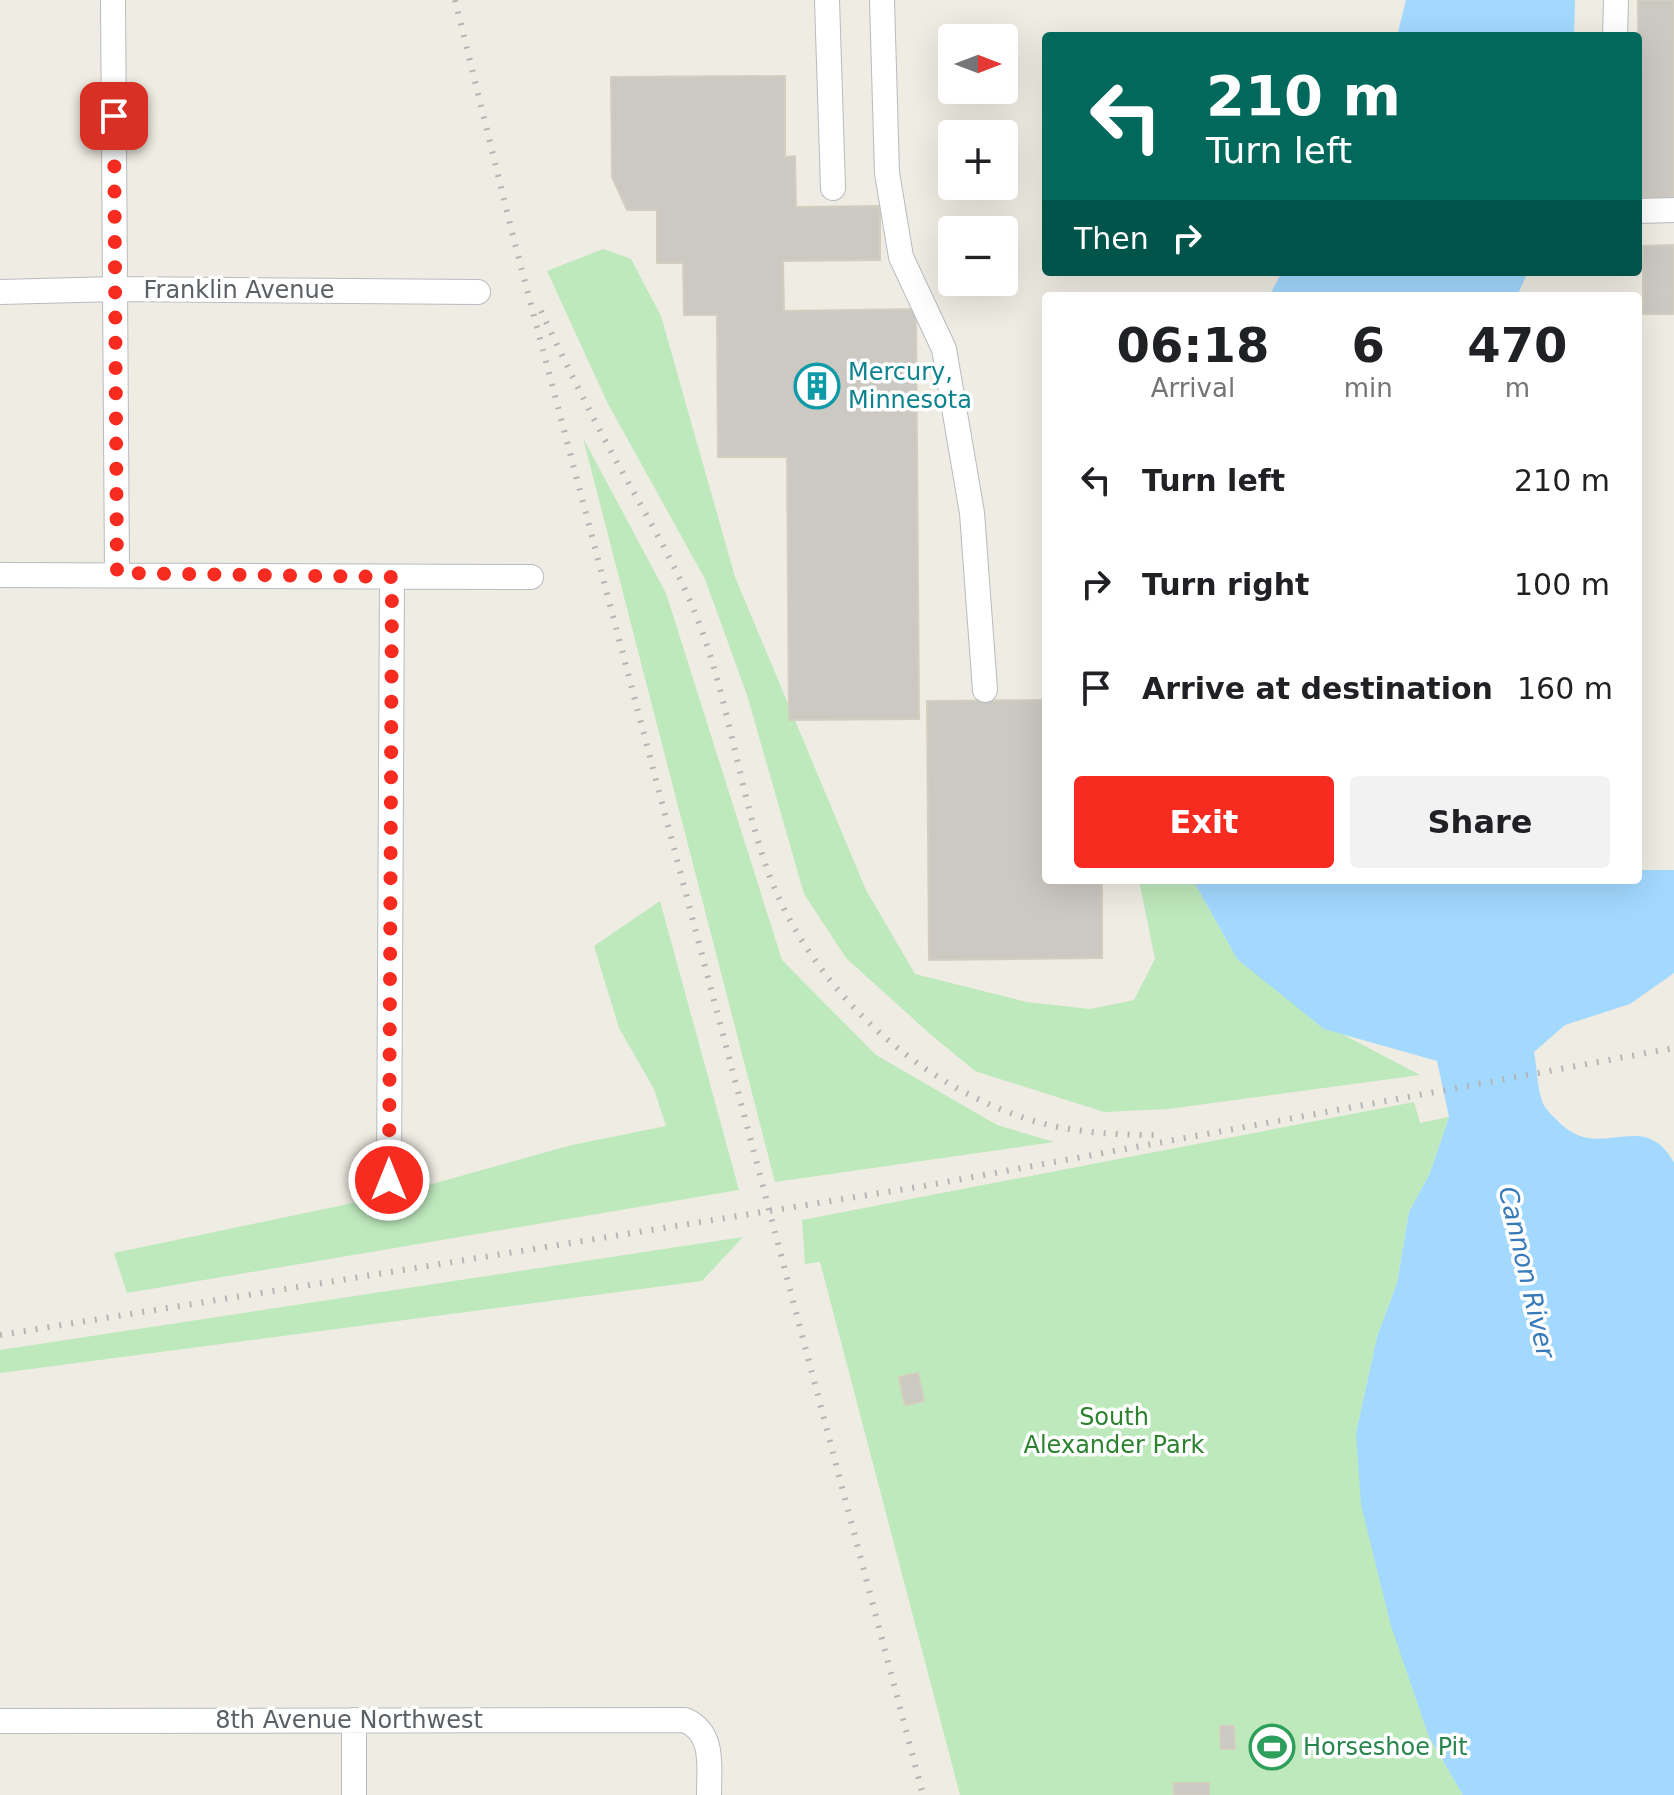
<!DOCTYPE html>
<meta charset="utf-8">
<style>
body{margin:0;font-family:"DejaVu Sans",sans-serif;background:#f2f2f2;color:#202124;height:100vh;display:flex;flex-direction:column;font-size:30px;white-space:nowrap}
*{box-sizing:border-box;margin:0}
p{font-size:26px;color:#757577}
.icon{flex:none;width:44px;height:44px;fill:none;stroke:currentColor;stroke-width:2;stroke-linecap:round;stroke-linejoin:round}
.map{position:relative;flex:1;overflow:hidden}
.sheet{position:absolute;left:1042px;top:292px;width:600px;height:592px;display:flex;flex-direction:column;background:#fff;border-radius:8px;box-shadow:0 8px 32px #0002}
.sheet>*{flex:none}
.banner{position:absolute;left:1042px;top:32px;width:600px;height:244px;border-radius:8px;box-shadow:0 8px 32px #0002;background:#00695c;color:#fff;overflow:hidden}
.needle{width:52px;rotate:90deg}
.buttons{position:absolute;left:938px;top:24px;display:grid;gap:16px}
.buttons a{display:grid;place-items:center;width:80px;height:80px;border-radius:8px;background:#fff;box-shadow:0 8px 32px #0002;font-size:40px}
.pin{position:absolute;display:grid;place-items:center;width:68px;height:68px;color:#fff;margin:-34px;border-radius:16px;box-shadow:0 4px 12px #0006}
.me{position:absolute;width:88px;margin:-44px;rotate:0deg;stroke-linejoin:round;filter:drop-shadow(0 0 6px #0008)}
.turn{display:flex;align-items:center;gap:28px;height:168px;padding:0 32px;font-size:36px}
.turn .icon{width:104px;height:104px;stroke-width:2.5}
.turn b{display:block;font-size:56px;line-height:68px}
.then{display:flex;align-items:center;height:76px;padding:0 32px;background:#0003;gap:16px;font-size:30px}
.eta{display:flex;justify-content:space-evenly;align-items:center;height:136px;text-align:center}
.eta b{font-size:48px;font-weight:700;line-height:56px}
.primary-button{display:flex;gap:16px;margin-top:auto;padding:16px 32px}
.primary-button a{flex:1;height:92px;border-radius:8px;background:#f82b20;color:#fff;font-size:32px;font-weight:700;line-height:92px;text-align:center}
.primary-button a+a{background:#f2f2f2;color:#202124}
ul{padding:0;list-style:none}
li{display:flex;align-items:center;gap:24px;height:104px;padding:0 32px}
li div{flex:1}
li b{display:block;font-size:30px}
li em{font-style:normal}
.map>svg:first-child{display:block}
.green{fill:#bee9bd}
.water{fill:#a3d9ff}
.building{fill:#ccc9c2;stroke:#d4cec0;stroke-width:2}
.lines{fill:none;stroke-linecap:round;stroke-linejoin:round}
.minor-casing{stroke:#b8bbc0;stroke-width:26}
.minor{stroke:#fff;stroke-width:24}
.rail{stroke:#b4b5b6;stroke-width:6;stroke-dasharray:2 10;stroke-linecap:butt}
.route{stroke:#f82b20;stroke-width:14;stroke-dasharray:0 25.2}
.labels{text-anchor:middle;stroke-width:7;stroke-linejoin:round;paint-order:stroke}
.street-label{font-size:24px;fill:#5b6065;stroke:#fff}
.culture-label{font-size:24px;fill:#0d838f;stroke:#fff;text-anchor:start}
.park-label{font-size:24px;fill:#2c822e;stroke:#fff}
.leisure-label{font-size:24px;fill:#27864d;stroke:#fff;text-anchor:start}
.water-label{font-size:26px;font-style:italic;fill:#377aba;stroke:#fff}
</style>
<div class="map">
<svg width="1674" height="1795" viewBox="0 0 1674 1795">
<rect width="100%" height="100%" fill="#efece3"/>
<!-- green -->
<path class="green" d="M603 249 631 259 661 316 735 577 866 890 915 974 1027 1002 1090 1009 1134 1000 1155 959 1139 880H1193L1237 959 1344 1035 1420 1075 1168 1109 1104 1112 975 1071 930 1034 846 958 804 894 747 695 705 579 608 404 547 271Z
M583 438 666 593 782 960 876 1055 997 1125 1054 1142 775 1182Z
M660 901 739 1190 127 1293 114 1253 396 1194 572 1145 666 1126 654 1089 619 1028 594 946Z
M1414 1102 1420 1123 1449 1117 1430 1173 1409 1212 1397 1283 1377 1337 1356 1433 1429 1737 1463 1795H960L820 1262 805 1264 802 1220Z
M743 1237 702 1281 0 1373V1350Z"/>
<!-- water -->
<path class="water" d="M1406 0H1575L1574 36H1397Z
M1282 272H1528L1517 296H1269Z
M1638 870H1674V973L1630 1004 1565 1025 1534 1052C1537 1067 1537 1087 1542 1101 1544 1108 1552 1115 1557 1120 1598 1166 1643 1105 1674 1163V1795H1463L1429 1737 1391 1626 1361 1505 1356 1433 1377 1337 1397 1283 1409 1212 1430 1173 1449 1117 1437 1061 1324 1029 1237 959 1193 880H1638Z"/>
<!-- building -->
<path class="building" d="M1638 0H1674V198H1639Z
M785 76V157L795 156 796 207 880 206V260L783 261 784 311 916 309 919 719 789 720 787 457H718L717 315H684L683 263H657V210H627L612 177 611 77Z
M1674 245V314H1643V246Z
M1046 700V880H1102V958L929 960 927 701Z
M918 1373 924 1401 905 1405 899 1377Z
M1220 1726H1234L1235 1749H1221Z
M1174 1783H1209V1795H1174Z"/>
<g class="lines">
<!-- minor casing -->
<g class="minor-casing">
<path id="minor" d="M113 0 117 573
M827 0 833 188
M882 0 887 173 901 257 944 349 972 513 985 690
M1615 36 1616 0
M1638 211 1674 210
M0 292 116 289 478 292
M0 575 531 577
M389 1180 392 577
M354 1720V1795
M0 1721 685 1720C715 1733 709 1766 709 1795"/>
</g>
<!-- minor -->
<use href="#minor" class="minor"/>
<!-- rail -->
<path class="rail" d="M455 0 514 240 923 1795
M541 311C564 360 588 409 614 457 643 510 675 562 697 618 728 697 738 783 765 863 807 988 925 1096 1053 1126 1087 1133 1121 1135 1156 1135
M0 1335 924 1186 1674 1048"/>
</g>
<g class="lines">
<!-- route -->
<path class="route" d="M114 116 117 573 392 577 389 1180"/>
</g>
<!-- icons -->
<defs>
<g id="building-ring" transform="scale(2.3)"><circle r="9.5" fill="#fff" stroke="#0f9aa8" stroke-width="1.5"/><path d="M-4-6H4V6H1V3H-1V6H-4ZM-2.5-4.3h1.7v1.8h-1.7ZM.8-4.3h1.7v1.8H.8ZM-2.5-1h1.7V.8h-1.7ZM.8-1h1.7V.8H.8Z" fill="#0f9aa8"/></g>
<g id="stadium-ring" transform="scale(2.3)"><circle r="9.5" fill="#fff" stroke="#2e9e5b" stroke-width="1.5"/><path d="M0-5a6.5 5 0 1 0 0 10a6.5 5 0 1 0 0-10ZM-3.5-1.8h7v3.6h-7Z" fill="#2e9e5b"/></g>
</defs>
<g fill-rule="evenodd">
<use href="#building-ring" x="817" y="386"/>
<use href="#stadium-ring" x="1272" y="1747"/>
</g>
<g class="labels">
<!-- street labels -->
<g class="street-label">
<text x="239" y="298">Franklin Avenue</text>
<text x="349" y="1728">8th Avenue Northwest</text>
</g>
<!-- culture labels -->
<g class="culture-label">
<text x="848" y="380">Mercury,<tspan x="848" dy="28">Minnesota</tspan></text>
</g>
<!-- park labels -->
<g class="park-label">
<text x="1114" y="1425">South<tspan x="1114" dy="28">Alexander Park</tspan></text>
</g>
<!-- leisure labels -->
<g class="leisure-label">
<text x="1303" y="1755">Horseshoe Pit</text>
</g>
<!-- water labels -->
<g class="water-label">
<text transform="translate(1527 1272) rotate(77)" y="9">Cannon River</text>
</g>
</g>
</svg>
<div class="buttons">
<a><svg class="needle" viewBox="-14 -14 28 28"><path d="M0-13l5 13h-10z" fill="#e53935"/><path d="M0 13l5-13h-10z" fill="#757577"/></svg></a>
<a>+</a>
<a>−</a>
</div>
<div class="pin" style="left:114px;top:116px;background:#d93025"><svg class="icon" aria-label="arrive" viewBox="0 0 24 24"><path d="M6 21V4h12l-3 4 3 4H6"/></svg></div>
<svg class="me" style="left:389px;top:1180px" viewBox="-20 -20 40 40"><circle r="17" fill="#f82b20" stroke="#fff" stroke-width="3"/><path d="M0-11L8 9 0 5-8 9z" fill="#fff"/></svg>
<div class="banner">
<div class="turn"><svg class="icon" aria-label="left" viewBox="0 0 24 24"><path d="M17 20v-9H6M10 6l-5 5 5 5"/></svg><div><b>210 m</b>Turn left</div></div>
<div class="then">Then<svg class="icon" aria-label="right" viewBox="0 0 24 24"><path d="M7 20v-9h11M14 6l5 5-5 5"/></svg></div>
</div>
<section class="sheet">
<div class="eta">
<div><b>06:18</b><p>Arrival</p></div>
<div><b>6</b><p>min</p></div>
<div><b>470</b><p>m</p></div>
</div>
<ul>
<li><svg class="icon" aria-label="left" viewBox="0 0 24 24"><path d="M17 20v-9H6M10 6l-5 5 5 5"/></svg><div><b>Turn left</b></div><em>210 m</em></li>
<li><svg class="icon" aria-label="right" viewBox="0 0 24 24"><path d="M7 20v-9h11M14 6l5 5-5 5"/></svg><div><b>Turn right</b></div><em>100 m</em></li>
<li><svg class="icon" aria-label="arrive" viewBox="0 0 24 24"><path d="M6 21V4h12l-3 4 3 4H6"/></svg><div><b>Arrive at destination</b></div><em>160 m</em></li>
</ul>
<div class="primary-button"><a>Exit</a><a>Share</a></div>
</section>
</div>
